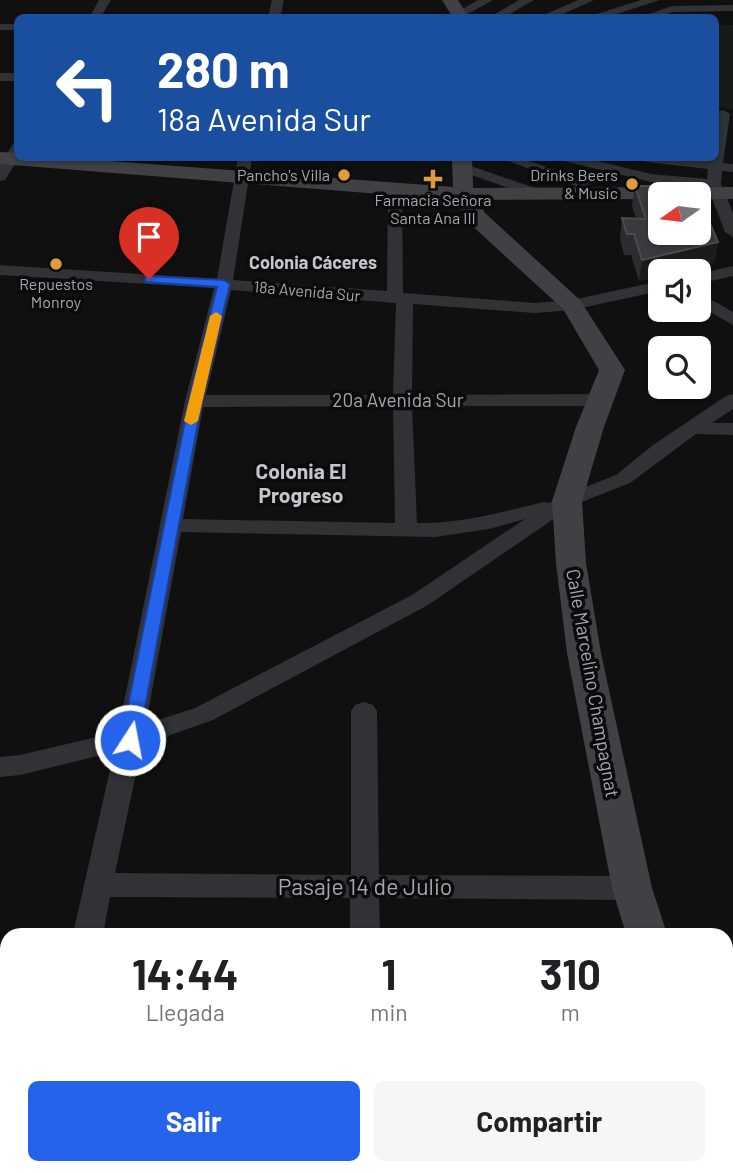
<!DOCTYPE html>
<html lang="es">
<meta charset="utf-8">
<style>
body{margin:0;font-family:Barlow,sans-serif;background:#f6f6f6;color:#202124;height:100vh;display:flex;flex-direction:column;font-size:26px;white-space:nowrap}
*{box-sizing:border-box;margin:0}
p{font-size:23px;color:#757577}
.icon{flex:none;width:38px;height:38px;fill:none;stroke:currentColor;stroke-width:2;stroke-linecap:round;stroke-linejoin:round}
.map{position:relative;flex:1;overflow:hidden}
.side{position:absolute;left:0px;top:928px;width:733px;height:247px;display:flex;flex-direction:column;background:#fff;border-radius:21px 21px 0 0;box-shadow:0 2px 5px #0004}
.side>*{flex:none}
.top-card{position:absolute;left:14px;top:14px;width:705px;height:147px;border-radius:10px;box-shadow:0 2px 5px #0004;background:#1a4fa0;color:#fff;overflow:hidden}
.needle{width:46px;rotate:256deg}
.buttons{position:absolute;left:648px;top:182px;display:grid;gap:14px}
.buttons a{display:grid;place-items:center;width:63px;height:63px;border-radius:10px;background:#fff;box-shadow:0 2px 5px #0004;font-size:35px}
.pin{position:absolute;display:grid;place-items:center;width:60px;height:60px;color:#fff;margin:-72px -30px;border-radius:50% 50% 50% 0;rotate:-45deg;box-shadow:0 0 7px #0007}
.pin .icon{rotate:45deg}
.me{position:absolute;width:77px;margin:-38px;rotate:11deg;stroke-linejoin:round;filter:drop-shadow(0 0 5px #0008)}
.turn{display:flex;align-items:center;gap:24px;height:147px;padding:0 28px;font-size:32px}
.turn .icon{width:91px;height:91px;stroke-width:2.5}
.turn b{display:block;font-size:49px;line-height:60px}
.eta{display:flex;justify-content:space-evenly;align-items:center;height:119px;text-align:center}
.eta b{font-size:42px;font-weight:700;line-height:49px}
.primary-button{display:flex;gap:14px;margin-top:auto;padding:14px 28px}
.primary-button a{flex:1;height:80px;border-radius:10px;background:#2563eb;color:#fff;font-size:28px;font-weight:700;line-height:80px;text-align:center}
.primary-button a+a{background:#f6f6f6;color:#202124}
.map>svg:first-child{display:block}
.green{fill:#171b17}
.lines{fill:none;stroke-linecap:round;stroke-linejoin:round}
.street{fill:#313236;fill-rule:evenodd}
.secondary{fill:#404145;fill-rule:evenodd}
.wall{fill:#2c2c2f}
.shaded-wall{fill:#1b1b1d}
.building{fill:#393a3d;stroke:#494b4f;stroke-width:2}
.route{fill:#2563eb;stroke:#184099;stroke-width:2}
.slow{fill:#f59e0b}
.poi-dot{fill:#dd9c3c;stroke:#0b0b0c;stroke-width:2.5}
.labels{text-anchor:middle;stroke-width:7;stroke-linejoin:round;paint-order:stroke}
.far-poi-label{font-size:16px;fill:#a3a8b0;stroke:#0b0b0c;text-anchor:end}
.far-street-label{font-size:16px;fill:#a3a8b0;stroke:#0b0b0c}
.far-neighbourhood-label{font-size:18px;font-weight:bold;fill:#c3c6cd;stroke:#0b0b0c}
.street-label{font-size:19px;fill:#a3a8b0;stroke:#0b0b0c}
.neighbourhood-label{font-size:21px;font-weight:bold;fill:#c3c6cd;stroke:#0b0b0c}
.near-street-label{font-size:23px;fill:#a3a8b0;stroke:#0b0b0c}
</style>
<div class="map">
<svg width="733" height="1173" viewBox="0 0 733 1173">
<rect width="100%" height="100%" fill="#101011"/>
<!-- green -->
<path class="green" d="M716 25H733V109L716 107Z"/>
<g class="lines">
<!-- street -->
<path class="street" d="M99 0H111L100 18H89Z
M272 0H284L280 18H268Z
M478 0H493L464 16 454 14Z
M519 0H534L503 18H488Z
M578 0H594L554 18H537Z
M641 0H660L604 18H584Z
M733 5V11L673 12 656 18H638L672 6Z
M0 24H18V30H0Z
M0 73H18V81H0Z
M723 110 730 114 723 163 733 164V172L722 171 721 184 733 213V237L725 232 708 188 651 182 564 161 562 158H585L651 174 707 179 708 169 647 162 640 158H680L709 161V158H716V117L718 111Z
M18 143 19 158 5 180 0 181V165L13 144Z
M238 158H252L233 280 387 291 388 189 395 185 402 189 403 293 535 303 572 300 660 281V291L572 310 535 313 413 304 412 395 600 394 610 400 600 406H412L417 523C460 524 502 512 544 502L550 503 560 497 616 475 653 445 726 396 733 394V409L712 423H733V435L696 434 630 483 574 505 428 605 213 720 142 745 115 873 351 875V711L355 705 364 702 373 705 377 711 379 875 632 876 642 880 646 888 642 896 632 900 379 898 380 934H350V898L110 897 103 934H73L114 752 20 775 0 777V757L20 755 118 732 185 401 214 288 0 275V265L217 279ZM231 290 396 303 393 395H206ZM393 406 395 523 183 519 203 407ZM525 519 412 595 195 708 146 724 181 532 435 537 489 529Z
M501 158H520L588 181 590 184 583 188 578 187Z
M462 163 544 191 546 194 544 197H534L457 170 455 167Z
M733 266V276L698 284V274Z
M698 292 733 312V325L698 305Z
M24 1167H58L57 1173H23Z
M343 1167H377V1173H343Z"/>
<!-- secondary -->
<path class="secondary" d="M442 0H458L469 18H453Z
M0 152 18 153V158H70L453 187 452 158H472L473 188 733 187V199H698V194H660V199L477 200 485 213 580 300 625 370 604 427 582 501 586 563 601 653 652 888 667 934H626L612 888 567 653 556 563 552 501 576 427 599 370 563 309 468 222 456 200 0 164Z
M726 1147 733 1150V1173H696L694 1167H726Z"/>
</g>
<!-- wall -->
<path class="wall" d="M635 186 718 242 714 263 680 271H660V276L639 281 631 255H624L620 239 622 218 636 219 632 206Z"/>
<!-- shaded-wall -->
<path class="shaded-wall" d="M718 242 714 263 680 271H660V276L639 281 642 260Z
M150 1167H156V1173H148Z"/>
<!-- building -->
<path class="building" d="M635 186H694L698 194H660V233H698V195L718 242 642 260 634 234H627L622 218 646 219Z
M73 1167H150L148 1173H71Z"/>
<!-- route -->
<path class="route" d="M149 276 224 280 230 284 202 401 139 740 136 744H123L121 740 189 401 217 287 145 282V277Z"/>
<!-- slow -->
<path class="slow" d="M216 312 222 316 198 421 191 425 184 421 210 316Z"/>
<!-- markers -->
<g class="poi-dot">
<circle cx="344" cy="175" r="7"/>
<path d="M429.5 168.5h7v7h7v7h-7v7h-7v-7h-7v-7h7z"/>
<circle cx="632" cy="184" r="7"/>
<circle cx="56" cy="264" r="7"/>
</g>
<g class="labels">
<!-- far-poi labels -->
<g class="far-poi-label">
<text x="330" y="181">Pancho's Villa</text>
<text x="618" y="181">Drinks Beers<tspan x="618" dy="18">&amp; Music</tspan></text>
<text x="433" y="206" text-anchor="middle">Farmacia Señora<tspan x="433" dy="18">Santa Ana III</tspan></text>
<text x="56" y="290" text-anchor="middle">Repuestos<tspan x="56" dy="18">Monroy</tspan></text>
</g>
<!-- far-street labels -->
<g class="far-street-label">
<text transform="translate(307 291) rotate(5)" y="6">18a Avenida Sur</text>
</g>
<!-- far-neighbourhood labels -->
<g class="far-neighbourhood-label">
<text x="313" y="269">Colonia Cáceres</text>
</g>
<!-- street labels -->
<g class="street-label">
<text x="398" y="407">20a Avenida Sur</text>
<text transform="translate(593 683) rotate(80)" y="7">Calle Marcelino Champagnat</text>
</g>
<!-- neighbourhood labels -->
<g class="neighbourhood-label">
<text x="301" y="479">Colonia El<tspan x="301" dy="24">Progreso</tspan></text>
</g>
<!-- near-street labels -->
<g class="near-street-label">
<text x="365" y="895">Pasaje 14 de Julio</text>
</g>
</g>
</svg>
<div class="buttons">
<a><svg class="needle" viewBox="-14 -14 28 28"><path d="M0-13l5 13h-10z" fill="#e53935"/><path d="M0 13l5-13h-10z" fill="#757577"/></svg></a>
<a><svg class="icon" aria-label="sound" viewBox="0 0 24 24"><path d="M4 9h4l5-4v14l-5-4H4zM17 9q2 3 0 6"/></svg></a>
<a><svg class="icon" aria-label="search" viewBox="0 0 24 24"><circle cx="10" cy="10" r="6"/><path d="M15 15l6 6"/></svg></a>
</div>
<div class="pin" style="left:149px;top:279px;background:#d93025"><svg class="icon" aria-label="arrive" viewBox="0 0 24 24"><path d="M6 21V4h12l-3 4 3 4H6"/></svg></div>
<svg class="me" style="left:130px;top:740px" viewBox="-20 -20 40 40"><circle r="17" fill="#2563eb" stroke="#fff" stroke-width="3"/><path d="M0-11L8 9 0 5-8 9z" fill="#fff"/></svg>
<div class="top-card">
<div class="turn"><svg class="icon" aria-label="left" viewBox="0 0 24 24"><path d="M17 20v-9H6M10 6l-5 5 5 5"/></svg><div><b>280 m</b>18a Avenida Sur</div></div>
</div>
<section class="side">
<div class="eta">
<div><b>14:44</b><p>Llegada</p></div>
<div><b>1</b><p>min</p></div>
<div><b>310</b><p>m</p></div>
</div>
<div class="primary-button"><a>Salir</a><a>Compartir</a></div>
</section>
</div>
